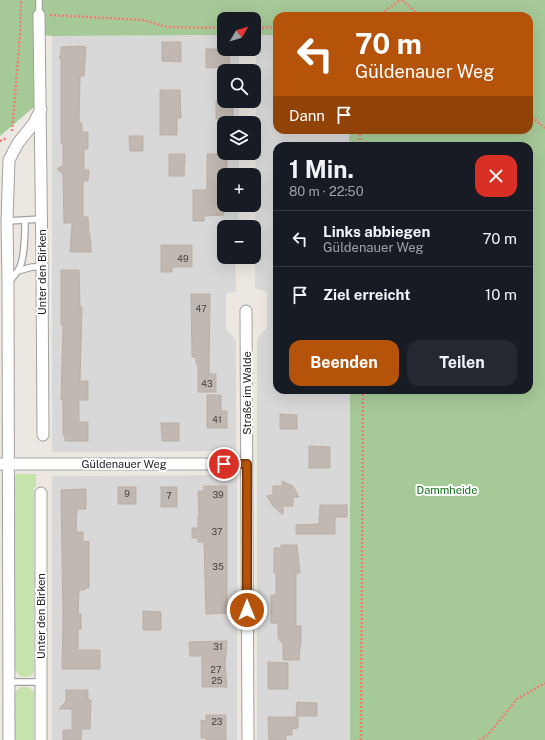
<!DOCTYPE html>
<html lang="de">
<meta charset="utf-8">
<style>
body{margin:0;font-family:"Public Sans",sans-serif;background:#242831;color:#f1f3f6;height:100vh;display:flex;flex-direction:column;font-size:15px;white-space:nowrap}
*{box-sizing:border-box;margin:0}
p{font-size:13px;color:#9ea1a6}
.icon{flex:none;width:22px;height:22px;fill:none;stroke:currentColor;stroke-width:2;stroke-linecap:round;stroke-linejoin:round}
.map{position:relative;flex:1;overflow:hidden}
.drawer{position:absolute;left:273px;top:142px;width:260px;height:252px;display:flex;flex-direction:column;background:#171b24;border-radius:12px;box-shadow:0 4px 16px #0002}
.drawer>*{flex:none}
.guide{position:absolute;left:273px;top:12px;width:260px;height:122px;border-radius:12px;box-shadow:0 4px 16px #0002;background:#b45309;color:#fff;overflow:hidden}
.needle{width:26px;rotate:52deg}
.tools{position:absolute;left:217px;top:12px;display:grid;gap:8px}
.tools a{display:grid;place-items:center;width:44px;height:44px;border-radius:8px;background:#171b24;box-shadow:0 4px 16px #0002;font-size:20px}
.pin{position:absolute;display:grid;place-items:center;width:34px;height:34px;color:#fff;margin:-17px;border:2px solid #fff;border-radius:50%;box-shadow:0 1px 4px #0007}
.me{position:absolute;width:44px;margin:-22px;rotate:0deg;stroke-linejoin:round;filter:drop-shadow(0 0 3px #0008)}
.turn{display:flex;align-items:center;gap:14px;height:84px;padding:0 16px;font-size:18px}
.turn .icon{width:52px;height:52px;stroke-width:2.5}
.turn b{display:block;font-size:28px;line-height:34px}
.then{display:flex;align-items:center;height:38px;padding:0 16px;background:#0003;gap:8px;font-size:15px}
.round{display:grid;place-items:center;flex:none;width:42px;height:42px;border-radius:12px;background:#242831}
.overview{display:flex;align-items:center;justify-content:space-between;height:68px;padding:0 16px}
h1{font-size:24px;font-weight:700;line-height:30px}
.action{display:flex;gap:8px;margin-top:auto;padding:8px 16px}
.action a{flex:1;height:46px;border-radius:12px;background:#b45309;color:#fff;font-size:16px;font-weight:700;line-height:46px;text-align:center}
.action a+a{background:#242831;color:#f1f3f6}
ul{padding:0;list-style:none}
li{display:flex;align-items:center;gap:12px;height:56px;padding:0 16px;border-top:1px solid #363941}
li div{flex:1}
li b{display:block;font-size:15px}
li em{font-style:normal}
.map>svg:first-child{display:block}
.residential{fill:#d9d8d8}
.grass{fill:#c5e3aa}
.forest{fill:#a6c998}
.building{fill:#c0b8b1;stroke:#bcafa5}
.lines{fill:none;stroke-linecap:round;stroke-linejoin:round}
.service-casing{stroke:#a2a2a2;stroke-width:8}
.minor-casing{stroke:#a2a2a2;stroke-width:13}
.path{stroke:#ef7e6f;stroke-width:2.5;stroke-dasharray:2 2;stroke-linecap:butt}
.service{stroke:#fff;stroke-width:5.5}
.minor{stroke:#fff;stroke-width:11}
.route-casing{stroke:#753606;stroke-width:10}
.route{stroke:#b45309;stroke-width:7}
.labels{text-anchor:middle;stroke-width:4;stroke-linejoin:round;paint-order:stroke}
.number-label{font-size:9px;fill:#444240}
.street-label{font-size:11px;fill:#1b1b1b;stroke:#fff}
.park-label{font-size:11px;fill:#126f1b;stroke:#fff}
</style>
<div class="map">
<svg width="545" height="740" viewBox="0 0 545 740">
<rect width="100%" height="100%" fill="#ece8e1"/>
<!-- residential -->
<path class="residential" d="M224 35V49H237L239 52V71H224V101H239V123H224V153H239V175H224V205H239V227H224V257H235L236 292 226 293V329L236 340V451L52 452V36Z
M261 35H277V130H349V146H277V390H350V740H257V339L267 328V292L255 288 256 51 262 46Z
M237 475V740H52V476Z"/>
<!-- grass -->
<path class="grass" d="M16 474H36V486L34 488V672C28 680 20 678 15 670V477Z
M21 687H27L34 691V740H15V692Z"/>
<!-- forest -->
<path class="forest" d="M0 0H545V740H350V390H529V146H349V130H529V16H277V35H254V19H224V35L52 36 34 34V107L0 136Z"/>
<!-- building -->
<path class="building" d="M162 42H181V62L162 61Z
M80 46 86 47 84 76H80L79 123H82V132H88V149H84V170H89L88 181H83V217H88L89 234H90V241H91V252H70L72 223H64L63 174 57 169 63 165V143H61V60L59 57 61 54V47Z
M206 49H229L230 67 206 68Z
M160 90H180L181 118H177V135H160Z
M216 101H233V119H216Z
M129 136H143V151H130Z
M169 154H185L184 176H169Z
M207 154H227V175H224V215L204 216V221H193V190H207Z
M161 245H192V267H172V272H161Z
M61 270H79L80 307H82L80 381H88V400H79V422H88V441H65V435H63V400H61L63 325H61Z
M191 294H210L209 374H216V392H198V364H196V357H192Z
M207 395H221V411H227V428H207Z
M280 414 297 415V429H280Z
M161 423H179V441H162Z
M309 446 330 447V468H309Z
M282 481 293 486 299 497H293V506H283V515L273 506 267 496 273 495V486H282Z
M204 486H227V613L206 614 204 542H198V538H192V528H198V516H199L198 491H204Z
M118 487H136V504H118Z
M161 487H177V507H161Z
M86 489V509H77L76 532H83V542L89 541V588H85V590H79L78 614H81V629H78V650H100V669H62L63 622 61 490Z
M320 505H347V517H335V534H296V525L319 524Z
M281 545H297L300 573H296V626H301V646H300L299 660H283V644L278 638V623H271V595H276V573H274V548H281Z
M143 611 161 612V630H143Z
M227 641 225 664 227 687H202V656H190L189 642Z
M268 662 288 663V689H268Z
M66 690H88V700H91L90 729H82L81 740H63V730H72V709H59L66 701Z
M297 702 317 703V716H296Z
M206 715H226V740H206V738H201V720L206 721Z
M268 717H298V728L292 729V735H286V740H269Z"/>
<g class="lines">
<!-- service casing -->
<g class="service-casing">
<path id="service" d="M39 0V15
M7 221 42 219
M18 271 32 267H42
M9 282C12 278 16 274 19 269 25 258 25 234 25 221
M9 682H41"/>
</g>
<!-- minor casing -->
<g class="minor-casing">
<path id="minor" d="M39 15 42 267 43 435
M246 311 248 740
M0 464H247
M41 493V740
M9 740 8 282 7 221 9 160 18 143 34 123 41 109"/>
</g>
<!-- path -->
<path class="path" d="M402 0 420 16
M50 15 143 20 167 27 224 28
M378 16 400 0
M254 28 277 27
M529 114 545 128
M360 130V146
M12 131 20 34 21 0
M0 141 7 138
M361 740 363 390
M479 740 487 736 517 699 545 683"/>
<!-- service -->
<use href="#service" class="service"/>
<!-- minor -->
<use href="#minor" class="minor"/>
</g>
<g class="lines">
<!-- route casing -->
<g class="route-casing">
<path id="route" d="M224 464H247V610"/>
</g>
<!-- route -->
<use href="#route" class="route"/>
</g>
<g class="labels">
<!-- number labels -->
<g class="number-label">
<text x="183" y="262">49</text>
<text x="201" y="312">47</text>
<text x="207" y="387">43</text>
<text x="217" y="423">41</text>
<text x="127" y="497">9</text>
<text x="218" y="498">39</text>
<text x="169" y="499">7</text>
<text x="217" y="535">37</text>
<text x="218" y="570">35</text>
<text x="218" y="650">31</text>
<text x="216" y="673">27</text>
<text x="217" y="684">25</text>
<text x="217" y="725">23</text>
</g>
<!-- street labels -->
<g class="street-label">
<text transform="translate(42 272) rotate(-90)" y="4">Unter den Birken</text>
<text transform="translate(247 393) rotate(-90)" y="4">Straße im Walde</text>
<text x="124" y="468">Güldenauer Weg</text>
<text transform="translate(41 616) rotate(-90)" y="4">Unter den Birken</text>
</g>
<!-- park labels -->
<g class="park-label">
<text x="447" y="494">Dammheide</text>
</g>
</g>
</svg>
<div class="tools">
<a><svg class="needle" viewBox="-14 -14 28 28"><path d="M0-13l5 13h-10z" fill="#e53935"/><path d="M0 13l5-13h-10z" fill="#9ea1a6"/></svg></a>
<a><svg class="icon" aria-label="search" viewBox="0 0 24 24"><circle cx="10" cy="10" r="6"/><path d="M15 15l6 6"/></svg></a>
<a><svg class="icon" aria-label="layers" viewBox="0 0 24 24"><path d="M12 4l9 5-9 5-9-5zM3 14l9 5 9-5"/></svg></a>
<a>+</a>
<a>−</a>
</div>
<div class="pin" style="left:224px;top:464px;background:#d93025"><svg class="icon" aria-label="arrive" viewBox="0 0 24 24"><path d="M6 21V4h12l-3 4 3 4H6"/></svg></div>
<svg class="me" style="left:247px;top:610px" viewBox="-20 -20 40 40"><circle r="17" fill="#b45309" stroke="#fff" stroke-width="3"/><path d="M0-11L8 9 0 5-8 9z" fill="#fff"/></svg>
<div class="guide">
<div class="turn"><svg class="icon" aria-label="left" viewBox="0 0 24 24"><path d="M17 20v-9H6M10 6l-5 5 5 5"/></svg><div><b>70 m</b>Güldenauer Weg</div></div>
<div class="then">Dann<svg class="icon" aria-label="arrive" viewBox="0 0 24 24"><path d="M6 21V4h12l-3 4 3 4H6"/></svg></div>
</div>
<section class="drawer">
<div class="overview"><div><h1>1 Min.</h1><p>80 m · 22:50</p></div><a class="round" style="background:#d93025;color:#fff"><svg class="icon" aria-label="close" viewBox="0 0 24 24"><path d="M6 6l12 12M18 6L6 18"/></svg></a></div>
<ul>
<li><svg class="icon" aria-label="left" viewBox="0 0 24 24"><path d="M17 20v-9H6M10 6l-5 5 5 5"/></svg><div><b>Links abbiegen</b><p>Güldenauer Weg</p></div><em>70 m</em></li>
<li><svg class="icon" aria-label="arrive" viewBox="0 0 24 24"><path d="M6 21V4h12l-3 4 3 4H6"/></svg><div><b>Ziel erreicht</b></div><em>10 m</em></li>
</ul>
<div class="action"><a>Beenden</a><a>Teilen</a></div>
</section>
</div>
